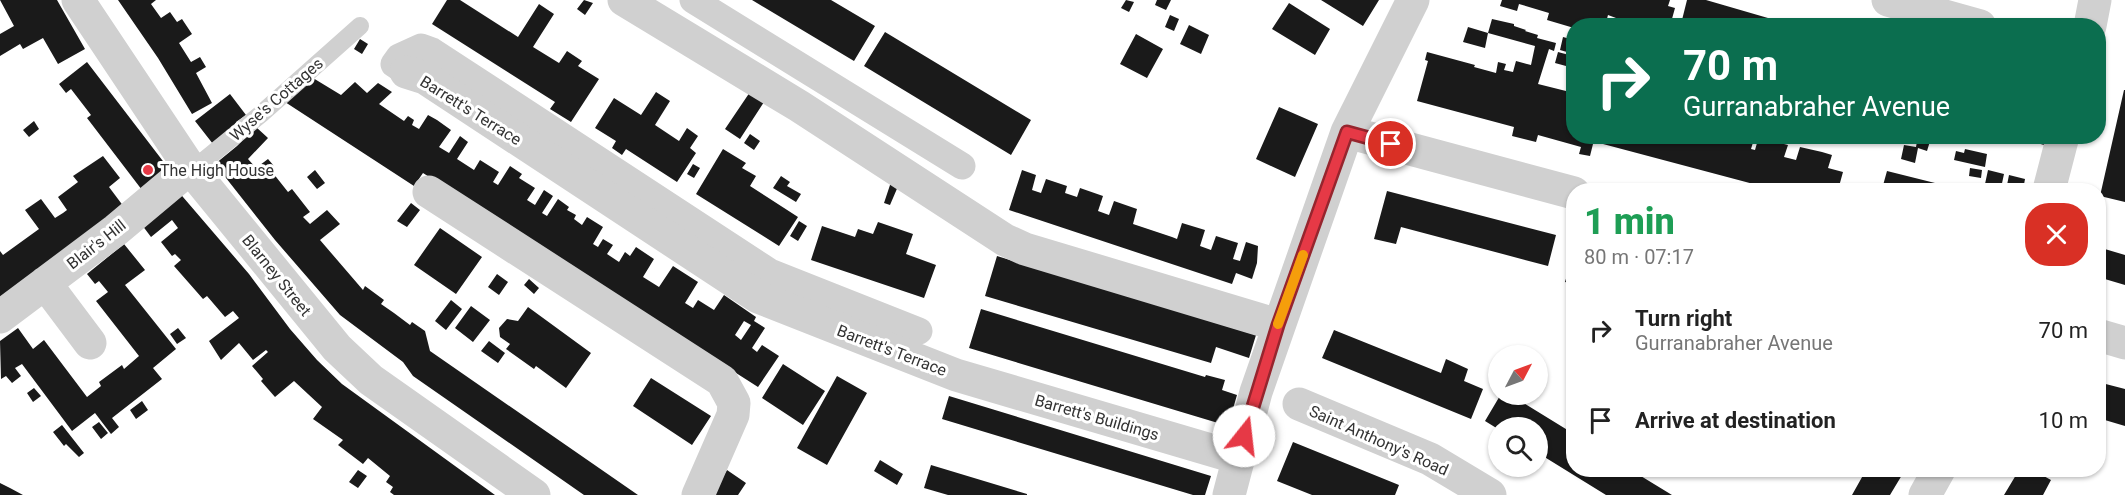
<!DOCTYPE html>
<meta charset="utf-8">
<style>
body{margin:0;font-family:Roboto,sans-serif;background:#f6f6f6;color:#222;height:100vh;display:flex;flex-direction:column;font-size:22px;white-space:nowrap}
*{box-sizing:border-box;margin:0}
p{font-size:20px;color:#767676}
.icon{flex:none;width:33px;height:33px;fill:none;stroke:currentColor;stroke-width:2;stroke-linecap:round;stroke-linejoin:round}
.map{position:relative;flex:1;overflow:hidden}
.side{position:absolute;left:1566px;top:183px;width:540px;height:294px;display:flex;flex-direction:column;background:#fff;border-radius:24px;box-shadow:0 2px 4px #0004}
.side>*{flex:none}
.hud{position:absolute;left:1566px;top:18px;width:540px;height:126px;border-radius:24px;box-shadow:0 2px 4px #0004;background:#0b6e4f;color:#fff;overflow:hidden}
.needle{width:39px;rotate:49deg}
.buttons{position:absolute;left:1488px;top:345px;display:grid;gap:12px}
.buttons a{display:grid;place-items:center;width:60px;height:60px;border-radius:50%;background:#fff;box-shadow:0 2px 4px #0004;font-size:30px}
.pin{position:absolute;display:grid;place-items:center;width:51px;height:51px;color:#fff;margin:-26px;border:3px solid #fff;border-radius:50%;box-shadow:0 2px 6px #0007}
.me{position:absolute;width:66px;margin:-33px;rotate:16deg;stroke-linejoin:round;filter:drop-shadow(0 0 4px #0008)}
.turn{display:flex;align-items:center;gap:21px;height:126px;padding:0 18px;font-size:27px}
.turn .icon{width:78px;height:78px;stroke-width:2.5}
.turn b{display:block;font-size:42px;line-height:51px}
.round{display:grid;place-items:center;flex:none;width:63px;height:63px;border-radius:24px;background:#f6f6f6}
.overview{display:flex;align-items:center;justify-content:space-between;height:102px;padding:0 18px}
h1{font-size:36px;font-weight:800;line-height:45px;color:#1e9e55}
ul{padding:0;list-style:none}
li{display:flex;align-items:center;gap:18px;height:90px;padding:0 18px}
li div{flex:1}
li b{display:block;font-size:22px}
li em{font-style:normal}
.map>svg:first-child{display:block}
.building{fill:#1a1a1a;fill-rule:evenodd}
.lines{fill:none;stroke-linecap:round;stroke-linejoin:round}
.service{stroke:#d0d0d0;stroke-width:18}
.pedestrian{stroke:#d0d0d0;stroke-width:27}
.minor{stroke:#d0d0d0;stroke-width:33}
.route-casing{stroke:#96252e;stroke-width:15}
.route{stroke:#e63946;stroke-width:10}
.slow{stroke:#f59e0b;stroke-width:10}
.poi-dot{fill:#e63946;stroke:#fff;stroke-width:2}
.labels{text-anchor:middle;stroke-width:6;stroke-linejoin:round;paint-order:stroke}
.street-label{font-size:16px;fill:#333;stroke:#fff}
.poi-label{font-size:16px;fill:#333;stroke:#fff;text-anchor:start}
</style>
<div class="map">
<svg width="2125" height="495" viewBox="0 0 2125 495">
<rect width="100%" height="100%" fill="#fff"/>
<!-- building -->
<path class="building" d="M0 0H57L85 49 58 64 43 38 23 49 20 44 0 56V34L14 26Z
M118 0H156L151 4 161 18 170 12 177 22 182 19 192 34 179 43 191 62 200 57 206 67 196 73 212 103 192 114 158 58Z
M447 0H460L518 37 539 4 554 14 533 47 559 63 567 51 582 61 578 66 599 79 571 122 550 109 555 102 432 24Z
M584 0 593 3 585 15 577 9Z
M752 0H831L875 26 854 61Z
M1126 0 1134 2 1129 12 1121 8Z
M1157 0H1171L1166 10 1155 5Z
M1321 0H1379L1363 26Z
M1502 0H1670L1668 6 1675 8 1670 26H1614L1616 18 1608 15 1605 26H1574V28L1547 20 1549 13 1519 4 1517 11 1500 6Z
M1687 0H1706L1795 26H1674L1676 18 1682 20Z
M1289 3 1330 29 1315 55 1272 29Z
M1170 15 1179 19 1174 31 1165 27Z
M1492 19 1514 24V26L1526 30 1525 31 1538 35 1537 38 1556 43 1554 51 1549 49 1538 84 1574 93V136H1595L1590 156 1579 154 1581 147 1538 135 1536 142 1512 136 1514 127 1417 101 1428 61 1425 60 1427 52 1475 65 1474 67 1496 73 1498 62 1506 64 1504 70 1513 72 1516 61 1531 65 1535 46 1488 33Z
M1189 25 1209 35 1201 54 1180 44Z
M1468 27 1488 33 1485 48 1463 42Z
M885 32 1031 120 1011 155 864 66Z
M1136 34 1163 49 1147 78 1120 64Z
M1563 37 1574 40V54L1560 50Z
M360 39 368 44 362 54 354 49Z
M1558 52 1569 55 1566 66 1555 63Z
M87 62 169 169 142 190 87 118 91 115 71 89 66 93 59 84Z
M313 78 341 95 355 82 367 93 378 83 392 92 379 104 404 121 408 116 414 120 412 125 419 129 428 115 437 120 451 130 439 147 449 153 460 136 468 142 457 159 474 170 480 160 499 172 493 182 498 185 510 166 522 174 519 178 535 188 527 200 535 205 544 190 553 196 542 213 547 216 558 199 569 207 567 210 576 215 574 219 582 225 587 217 603 227 593 244 598 247 603 239 613 245 607 254 619 262 625 252 630 256 636 247 654 259 643 277 659 287 673 266 698 282 685 303 693 308 698 300 714 310 724 295 756 317 754 321 765 328 752 348 757 352 762 345 779 356 758 387 423 173 414 186 285 102ZM744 321 751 325 741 340 735 335Z
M2124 90H2125V202L2100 196Z
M656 92 670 101 655 125 679 141 687 128 698 136 690 148 696 153 677 182 626 149 622 155 612 148 616 141 595 128 614 98 641 115Z
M750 92 764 102 740 139 725 129Z
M230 94 246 115 236 122 238 125 213 144 195 121Z
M1279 107 1318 124 1295 177 1256 159Z
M34 121 39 129 29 137 23 130Z
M256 127 268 138 248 159 256 168 268 159 274 166 269 168 288 192 292 189 310 212 303 217 310 224 327 210 340 224 320 240 363 290 365 286 384 300 381 304 394 313 410 325 412 322 425 331 430 351 638 495H584L413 376 403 362 340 315 275 240 215 164 237 146Z
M750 134 760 141 754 150 744 143Z
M1606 136H1755L1751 149 1755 150 1759 136H1771L1776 138V142L1788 145 1784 157 1796 160 1800 147 1822 152 1832 155 1828 168 1843 172 1838 190H1776L1603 144Z
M1918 136 1931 138 1927 151 1918 148 1915 163 1901 159 1904 145 1916 147Z
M2014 136H2046L2044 145Z
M723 149 746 163 742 168 756 176 750 186 798 217 779 246 696 194Z
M1965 149 1987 154 1985 167 1954 160 1956 151 1964 153Z
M103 156 120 178 109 187 124 207 0 299V251L3 255 39 229 25 210 41 199 55 218 63 213 67 210 58 197 78 182 73 176Z
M693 164 700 168 694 178 687 174Z
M1970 168 1982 170 1981 178 1969 176Z
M315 170 325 183 317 189 307 177Z
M1022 170 1036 175 1032 190 1041 193 1046 179 1067 186 1065 193 1077 197 1080 188 1103 196 1098 211 1109 215 1114 201 1137 209 1133 224 1172 237 1177 239 1182 223 1205 230 1200 246 1211 250 1216 236 1238 243 1233 259 1240 261 1246 242 1258 246 1257 263 1252 279 1236 273 1232 284 1009 210Z
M1988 170 2004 174 2001 188 1985 184Z
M1887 171 1935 183 1933 188 1938 190H1856L1858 183 1882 189Z
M2009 175 2025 179 2023 190H2006Z
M781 176 790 182 787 186 801 194 796 202 773 188Z
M892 179 899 184 890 205 884 203Z
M177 190 249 274 290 329 317 360 342 384 495 495H394L390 492 393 487 386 482 390 476 368 458 363 464 338 445 343 440 313 419 322 407 294 381 275 397 261 381 263 379 252 366 268 352 266 350 253 360 239 343 221 360 209 341 239 318 233 311 225 317 207 296 203 299 174 266 181 260 175 254 172 256 161 242 178 228 172 220 151 237 139 221Z
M1387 191 1556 235 1548 266 1401 227 1396 244 1374 239Z
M411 203 420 210 407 227 397 221Z
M799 221 807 226 798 241 790 236Z
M878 222 913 234 906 254 936 265 924 298 811 260 822 226 855 237 858 229 873 234Z
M440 228 482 257 456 294 414 265Z
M124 244 145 270 125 285 176 349 153 368 162 379 112 418 119 427 111 434 95 413 72 431 22 364 15 368 21 376 12 383 6 376 1 379 0 341 18 328 33 349 44 340 87 397 101 386 99 382 122 365 124 369 139 356 96 301 108 292 99 281 95 284 87 274Z
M2098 247 2125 255V285L2098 277Z
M1574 252V284L1565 282Z
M997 256 1256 335 1249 358 1216 347 1211 363 985 296Z
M497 274 508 282 499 295 488 287Z
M529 279 539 288 534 294 524 285Z
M451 300 462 309 446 330 435 321Z
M471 306 490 320 473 342 455 328Z
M528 307 591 353 566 388 536 366 534 369 506 349 510 344 500 337 499 328 507 319 518 321Z
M981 309 1205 377 1206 375 1225 380 1222 390 1237 395 1228 426 969 348Z
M178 328 186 338 177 344 170 334Z
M1334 330 1441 373 1446 359 1468 369 1464 381 1483 389 1471 419 1322 358Z
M489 341 505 353 498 363 481 351Z
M783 364 825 391 803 425 762 398Z
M837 376 867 393 827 465 797 448Z
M651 378 711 416 692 445 633 406Z
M2098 382 2125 389V426L2098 418Z
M34 388 41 396 33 402 27 393Z
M1501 394H1509L1574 434V470H1631L1672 495H1606L1538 453V428L1498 429 1485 421Z
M949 396 1211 476 1205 495H1193L942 419Z
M142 401 148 410 136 419 130 410Z
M99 422 108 433 101 439 92 427Z
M62 425 84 453 79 457 66 444 64 446 53 432Z
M1293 442 1399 485 1395 495H1312L1277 481Z
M880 460 903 474 897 485 874 471Z
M931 465 1027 494V495H948L924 488Z
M358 470 367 476 358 488 349 482Z
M727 470 746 483 738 495H711Z
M1866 470H1905L1890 495H1852Z
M2019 470H2033L2051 480 2043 495H2004Z
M0 483 10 488 23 495H0Z"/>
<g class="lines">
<!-- service -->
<path class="service" d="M190 168 206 159 261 114 360 26"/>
<!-- pedestrian -->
<path class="pedestrian" d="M693 0 962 166
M406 72 394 64 399 57 421 47 432 51 770 272 919 331"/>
<!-- minor -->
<path class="minor" d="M78 0 190 168 337 348 371 380 534 495
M624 0 799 106 1005 240 1025 249 1278 325
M1888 0 1980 26
M2090 26 2095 0
M406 72 425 78 758 297 956 375 1238 458
M1347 132 1574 193
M2049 190 2063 136
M429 192 722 381 734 403 733 415 698 495
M45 283 90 343
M0 317 116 230 190 168
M2098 335 2125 343
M1299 404 1430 459 1490 495
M1229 495 1256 392 1347 132 1413 0
M1925 495 1939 470"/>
</g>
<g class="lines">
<!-- route casing -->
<g class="route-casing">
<path id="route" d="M1244 436 1278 325 1347 132 1391 144"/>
</g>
<!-- route -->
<use href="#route" class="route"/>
<!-- slow -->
<path class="slow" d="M1278 324 1303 255"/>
</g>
<!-- markers -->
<circle class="poi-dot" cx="148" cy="170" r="6"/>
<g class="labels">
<!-- street labels -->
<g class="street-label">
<text transform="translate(276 99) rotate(-41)" y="6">Wyse's Cottages</text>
<text transform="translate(471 110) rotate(32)" y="6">Barrett's Terrace</text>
<text transform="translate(96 244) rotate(-38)" y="6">Blair's Hill</text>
<text transform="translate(277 275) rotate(51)" y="6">Blarney Street</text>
<text transform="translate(892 350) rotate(21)" y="6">Barrett's Terrace</text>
<text transform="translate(1097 417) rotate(16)" y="6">Barrett's Buildings</text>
<text transform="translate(1379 440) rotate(24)" y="6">Saint Anthony's Road</text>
</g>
<!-- poi labels -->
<g class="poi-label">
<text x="160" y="176">The High House</text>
</g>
</g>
</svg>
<div class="buttons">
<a><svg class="needle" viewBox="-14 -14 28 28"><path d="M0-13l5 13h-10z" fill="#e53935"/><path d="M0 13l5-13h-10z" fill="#767676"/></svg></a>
<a><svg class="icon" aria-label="search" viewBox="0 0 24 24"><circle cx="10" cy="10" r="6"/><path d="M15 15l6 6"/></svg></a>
</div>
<div class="pin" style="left:1391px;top:144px;background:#d93025"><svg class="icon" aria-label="arrive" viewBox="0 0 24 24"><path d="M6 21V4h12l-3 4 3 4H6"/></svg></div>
<svg class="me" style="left:1244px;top:436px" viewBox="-20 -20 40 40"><circle r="19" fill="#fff"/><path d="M0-13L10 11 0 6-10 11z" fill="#e63946"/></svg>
<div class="hud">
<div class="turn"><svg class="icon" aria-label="right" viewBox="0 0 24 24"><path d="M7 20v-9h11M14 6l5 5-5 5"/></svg><div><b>70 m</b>Gurranabraher Avenue</div></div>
</div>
<section class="side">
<div class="overview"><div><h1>1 min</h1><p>80 m · 07:17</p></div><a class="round" style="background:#d93025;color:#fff"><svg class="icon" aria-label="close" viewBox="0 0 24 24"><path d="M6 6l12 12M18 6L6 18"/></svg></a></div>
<ul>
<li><svg class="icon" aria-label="right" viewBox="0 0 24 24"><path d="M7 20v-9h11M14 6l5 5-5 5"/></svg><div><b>Turn right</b><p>Gurranabraher Avenue</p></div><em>70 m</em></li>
<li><svg class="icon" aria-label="arrive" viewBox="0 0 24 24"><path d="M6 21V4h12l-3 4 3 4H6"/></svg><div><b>Arrive at destination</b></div><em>10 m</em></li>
</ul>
</section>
</div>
